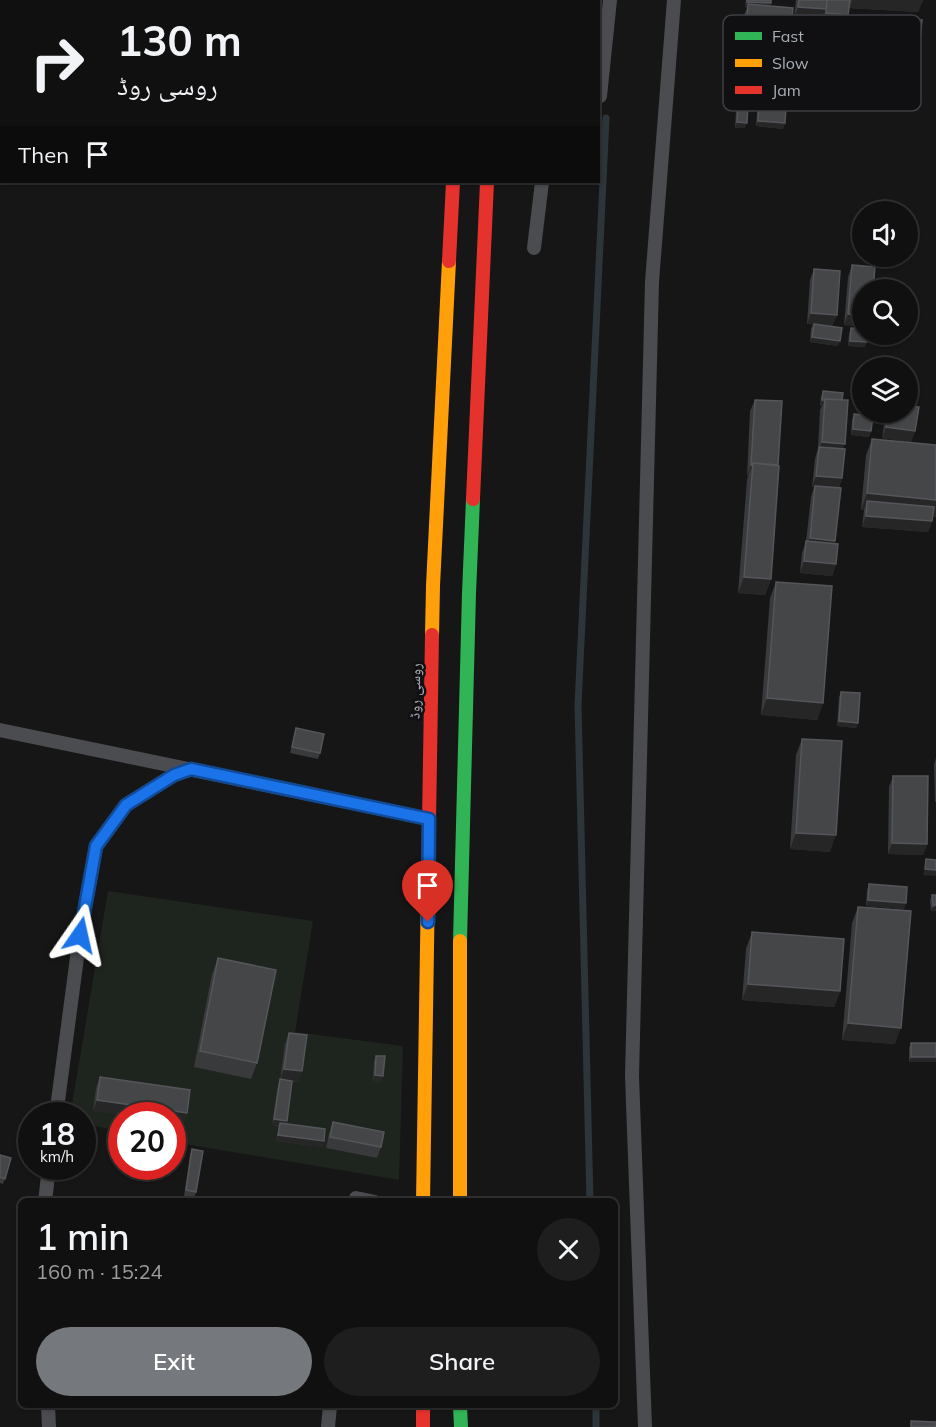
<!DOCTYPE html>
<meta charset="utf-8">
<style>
body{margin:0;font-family:Mulish,"Noto Naskh Arabic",sans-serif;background:#1e1e1e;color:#f1f3f6;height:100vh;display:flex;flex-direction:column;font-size:22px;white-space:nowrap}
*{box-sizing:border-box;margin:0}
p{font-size:20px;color:#9c9d9f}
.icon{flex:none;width:33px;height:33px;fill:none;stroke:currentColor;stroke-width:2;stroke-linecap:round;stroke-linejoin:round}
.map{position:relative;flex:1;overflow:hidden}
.details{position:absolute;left:18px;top:1198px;width:600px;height:210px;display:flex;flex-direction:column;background:#101010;border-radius:9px;box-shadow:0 2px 4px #0004,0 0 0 2px #303030}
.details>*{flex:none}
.hud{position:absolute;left:0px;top:0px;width:600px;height:183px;box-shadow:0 2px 4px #0004,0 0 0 2px #303030;background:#101010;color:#f1f3f6;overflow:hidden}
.tools{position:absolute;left:852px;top:201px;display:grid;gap:12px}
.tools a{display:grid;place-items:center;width:66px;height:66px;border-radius:50%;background:#101010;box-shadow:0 2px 4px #0004,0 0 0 2px #303030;font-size:30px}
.speed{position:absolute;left:18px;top:1102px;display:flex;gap:12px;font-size:30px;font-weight:700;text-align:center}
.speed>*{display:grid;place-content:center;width:78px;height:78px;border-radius:50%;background:#101010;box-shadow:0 2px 4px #0004,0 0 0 2px #303030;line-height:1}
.speed small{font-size:15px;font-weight:400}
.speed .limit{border:9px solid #d22;background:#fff;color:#111}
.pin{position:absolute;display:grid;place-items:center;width:51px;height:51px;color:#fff;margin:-62px -26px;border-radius:50% 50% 50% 0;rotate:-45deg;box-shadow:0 0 6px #0007}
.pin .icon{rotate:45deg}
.me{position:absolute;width:66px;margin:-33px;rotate:11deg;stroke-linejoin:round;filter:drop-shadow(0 0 4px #0008)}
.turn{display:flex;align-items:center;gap:21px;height:126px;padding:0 18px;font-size:27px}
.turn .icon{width:78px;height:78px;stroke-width:2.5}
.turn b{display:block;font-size:42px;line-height:51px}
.then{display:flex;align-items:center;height:57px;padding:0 18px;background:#0003;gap:12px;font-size:22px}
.round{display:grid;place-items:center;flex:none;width:63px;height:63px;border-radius:32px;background:#1e1e1e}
.summary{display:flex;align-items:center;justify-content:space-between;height:102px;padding:0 18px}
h1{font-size:36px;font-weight:600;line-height:45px}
.button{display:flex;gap:12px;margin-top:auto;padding:12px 18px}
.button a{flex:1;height:69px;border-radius:36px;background:#75797e;color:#fff;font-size:24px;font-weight:600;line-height:69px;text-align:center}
.button a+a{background:#1e1e1e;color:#f1f3f6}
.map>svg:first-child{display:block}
.green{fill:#1e241e}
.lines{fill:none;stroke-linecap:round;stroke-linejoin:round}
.stream{stroke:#2c3539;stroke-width:7}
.lane{stroke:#4a4c4f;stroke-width:14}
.fast{stroke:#30b455;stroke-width:14}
.slow{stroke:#ff9f0a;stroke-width:14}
.jam{stroke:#e5322d;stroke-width:14}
.wall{fill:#383a3b}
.shaded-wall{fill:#262627}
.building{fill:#444648;stroke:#54565a;stroke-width:1.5}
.route-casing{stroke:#114b97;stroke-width:15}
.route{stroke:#1a73e8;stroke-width:10}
.labels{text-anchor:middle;stroke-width:5;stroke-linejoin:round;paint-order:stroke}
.street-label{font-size:15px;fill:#a8aeb6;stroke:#101012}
.key{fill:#101012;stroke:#3e3f43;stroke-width:1.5}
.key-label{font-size:16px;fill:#a8aeb6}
</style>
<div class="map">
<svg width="936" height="1427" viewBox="0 0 936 1427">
<rect width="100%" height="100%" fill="#161616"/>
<!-- green -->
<path class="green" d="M108 891 313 921 295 1032 403 1046 399 1180 173 1142 172 1116H122L121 1132 83 1123 82 1116H70Z"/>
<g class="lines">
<!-- stream -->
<path class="stream" d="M590 1202 578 705 606 118
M596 1406V1427"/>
<!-- lane -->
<path class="lane" d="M598 97 600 96 610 0
M534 248 542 182
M0 730 429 819
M56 1116 80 935 96 847 126 805 174 775 189 770
M45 1202 49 1167
M355 1202 356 1198 375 1202
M48 1406 49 1427
M328 1427 330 1406
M645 1427 632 1076 652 282 674 0"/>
<!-- fast -->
<path class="fast" d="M477 0V2
M510 2 511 0
M460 941 469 593 473 499
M460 1406 461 1427"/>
<!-- slow -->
<path class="slow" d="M432 635 433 586 449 261
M460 941V1202
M423 1202 428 885"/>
<!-- jam -->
<path class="jam" d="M449 261 453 182
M473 499 487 182
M428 885 432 635
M423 1406V1427"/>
</g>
<!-- wall -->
<path class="wall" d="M746 0H771L770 6 790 36 787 44V58L784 63H782L779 77 752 75 753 66 755 60H760L741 58 744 43H742L744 15 747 8 745 7Z
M796 0H923L918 12 849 8 846 21 824 18V14L822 20 794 18Z
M910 19 920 41 918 47 906 46 908 25Z
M827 24 888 68 820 62 823 36Z
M873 71 886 100 870 99 871 77Z
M738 104 745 128H735L736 110Z
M759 106 785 123 783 129 756 126 757 112Z
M852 265 862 290V326L844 325 848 277Z
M814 269 837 315 832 326 824 325 838 346 810 342 811 329 813 324H807L810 280Z
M851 328 865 347 848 346 849 334Z
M823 391 842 400 843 449 842 478 839 488 834 544 836 564 832 576 800 573 802 553 806 541 811 497 814 487H812L815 459 818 448 820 410 822 406H820L821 397Z
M755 400 771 579 765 595 738 593 747 480 748 476H747L750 411Z
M886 412H908L915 431 911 442 882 438Z
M854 414 871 431 869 437 851 435 852 420Z
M872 439 936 445V517H933L932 521 928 532 862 527 864 510H861L866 455Z
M776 582 823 703 817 720 761 715 770 598Z
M841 692 858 723 856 728 837 726 839 697Z
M296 728 320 753 318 759 290 753Z
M802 739 830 852 790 849 796 755Z
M936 758V802H935L934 764Z
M893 776 927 844 923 855 888 854 889 787Z
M869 884 904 909 866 906 867 890Z
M932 895 936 911H931L930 901Z
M858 907 895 1044 842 1040 852 923Z
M752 932 840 991 834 1007 742 1000 746 949Z
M218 958 257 1063 251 1079 194 1067 212 974Z
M289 1033 302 1071 298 1082H292L286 1124 324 1141 322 1147 276 1141 279 1126 272 1125 278 1085 280 1080 285 1044Z
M911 1043H936V1062H909V1048Z
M376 1056 383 1076 381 1082 373 1081 374 1061Z
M100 1077 187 1113 183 1124 172 1122V1116L93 1111 96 1088Z
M333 1122 381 1147 377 1158 326 1148 329 1134Z
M192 1149 196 1192 194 1198 184 1196 190 1155Z
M0 1155 11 1158 3 1184 0 1183Z"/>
<!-- shaded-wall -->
<path class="shaded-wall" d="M852 0H923L918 12 849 8Z
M747 2 771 3 769 9 748 4 747 8 745 7Z
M798 7 826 9 822 20 794 18Z
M826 13 848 15 846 21 824 18Z
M746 31 790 36 786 47 745 39 744 43H742Z
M908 40 920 41 918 47 906 46Z
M825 50 893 57 888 68 820 62Z
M744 52 787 58 784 63 741 58Z
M754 69 782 71 779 77 752 75Z
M872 94H888L886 100 870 99Z
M758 121 785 123 783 129 756 126Z
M737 122 747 123 745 128H735Z
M811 313 837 315 832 326 807 324Z
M848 314 862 315V326L844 325Z
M812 337 840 341 838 346 810 342Z
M850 341 867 342 865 347 848 346Z
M822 400H824L822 406H820Z
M886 427 915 431 911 442 882 438Z
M853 429 871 431 869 437 851 435Z
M822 442 845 444 841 455 818 453Z
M751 465H752L748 476H747Z
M816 476 842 478 838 489 812 487Z
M867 493 936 500V517L866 510 867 501 864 510H861Z
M866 516 932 521 928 532 862 527Z
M810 538 835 541 831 552 805 549Z
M804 561 836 564 832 576 800 573Z
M744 577 771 579 765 595 738 593Z
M767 698 823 703 817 720 761 715Z
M839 721 858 723 856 728 837 726Z
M796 833 836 835 830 852 790 849Z
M892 843 927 844 923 855 888 854Z
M925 869 936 870V876L923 875Z
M868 900 906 903 904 909 866 906Z
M936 905V911H931L933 906Z
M748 984 840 991 834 1007 742 1000Z
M848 1023 901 1028 895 1044 842 1040Z
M911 1057H936V1062H909Z
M284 1069 302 1071 298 1082 280 1080Z
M375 1075 383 1076 381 1082 373 1081Z
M97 1100 187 1113 183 1124 172 1122V1116H129L93 1111Z
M274 1119 287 1121 285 1126 272 1125Z
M278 1135 324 1141 322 1147 276 1141Z"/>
<!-- building -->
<path class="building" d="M747 0H771V3L747 2Z
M799 0H827L826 9 798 7Z
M827 0H850L848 15 826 13Z
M748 4 793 8 790 36 746 31Z
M910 19 922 20 920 41 908 40Z
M738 104H748L747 123 737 122Z
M759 106 786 108 785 123 758 121Z
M852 265 875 267 873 290H862V315L848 314Z
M814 269 840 271 837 315 811 313Z
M814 324 842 328 840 341 812 337Z
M851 328 862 329V334H868L867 342 850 341Z
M823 391 843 393 842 400 825 399 824 400H822Z
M825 399 848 400 845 444 822 442Z
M755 400 782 401 778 465 753 463 752 465H751Z
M908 405 919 407 915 431 886 427 888 412H908Z
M854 414 873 416 871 431 853 429Z
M872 439 936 445V500L867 493Z
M819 447 845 449 842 478 816 476Z
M753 463 779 466 771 579 744 577Z
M815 486 841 488 835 541 810 538Z
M867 501 934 507 932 521 866 516Z
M806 541 838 544 836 564 804 561Z
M776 582 832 586 823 703 767 698Z
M841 692 860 693 858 723 839 721Z
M296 728 324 734 320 753 292 747Z
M802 739 842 741 836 835 796 833Z
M893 776H928L927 844 892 843Z
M926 859 936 860V870L925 869Z
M869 884 907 887 906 903 868 900Z
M932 895H936V905L933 906Z
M858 907 911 911 901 1028 848 1023Z
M752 932 844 939 840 991 748 984Z
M218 958 276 970 257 1063 200 1051Z
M289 1033 307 1035 302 1071 284 1069Z
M911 1043H936V1057H911Z
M376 1056H385L383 1076 375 1075Z
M100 1077 190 1090 187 1113 97 1100Z
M280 1079 292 1081 287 1121 274 1119Z
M333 1122 384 1132 381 1147 330 1137Z
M280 1123 325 1129 324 1141 278 1135Z
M192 1149 203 1151 196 1192 186 1190Z
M0 1155 11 1158 5 1179 0 1177Z
M911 1421 936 1422V1427H911Z"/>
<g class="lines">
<!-- route casing -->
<g class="route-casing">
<path id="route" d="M80 935 96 846 126 805 174 775 191 769 429 819 428 922"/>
</g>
<!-- route -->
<use href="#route" class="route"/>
</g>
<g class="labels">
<!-- street labels -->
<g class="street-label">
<text transform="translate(415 691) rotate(-89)" y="5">روسی روڈ</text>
</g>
</g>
<!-- legend -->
<rect x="723" y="15" width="198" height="96" rx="9" class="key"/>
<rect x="735" y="32" width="27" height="8" fill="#30b455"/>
<rect x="735" y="59" width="27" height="8" fill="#ff9f0a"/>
<rect x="735" y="86" width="27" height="8" fill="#e5322d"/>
<g class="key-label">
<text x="772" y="42">Fast</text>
<text x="772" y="69">Slow</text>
<text x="772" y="96">Jam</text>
</g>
</svg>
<div class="tools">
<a><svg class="icon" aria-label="sound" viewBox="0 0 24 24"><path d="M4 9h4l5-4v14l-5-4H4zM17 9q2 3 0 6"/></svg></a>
<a><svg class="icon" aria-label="search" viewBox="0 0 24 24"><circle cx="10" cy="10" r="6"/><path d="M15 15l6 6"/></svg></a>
<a><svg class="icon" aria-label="layers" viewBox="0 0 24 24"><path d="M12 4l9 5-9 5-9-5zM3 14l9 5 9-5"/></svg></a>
</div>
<div class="speed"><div>18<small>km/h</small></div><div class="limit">20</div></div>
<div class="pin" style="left:428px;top:922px;background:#d93025"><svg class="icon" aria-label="arrive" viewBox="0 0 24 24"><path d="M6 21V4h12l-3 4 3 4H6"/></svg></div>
<svg class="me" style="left:80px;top:935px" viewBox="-20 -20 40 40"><path d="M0-17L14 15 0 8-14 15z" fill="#1a73e8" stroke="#fff" stroke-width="4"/></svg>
<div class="hud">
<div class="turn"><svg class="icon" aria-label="right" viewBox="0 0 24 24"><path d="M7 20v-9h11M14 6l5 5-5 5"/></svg><div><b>130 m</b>روسی روڈ</div></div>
<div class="then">Then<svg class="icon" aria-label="arrive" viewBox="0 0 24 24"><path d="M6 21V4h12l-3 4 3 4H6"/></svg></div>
</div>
<section class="details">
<div class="summary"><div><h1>1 min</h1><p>160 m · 15:24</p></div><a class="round"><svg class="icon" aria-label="close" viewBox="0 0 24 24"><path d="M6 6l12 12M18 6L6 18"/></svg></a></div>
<div class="button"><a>Exit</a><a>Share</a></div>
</section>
</div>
